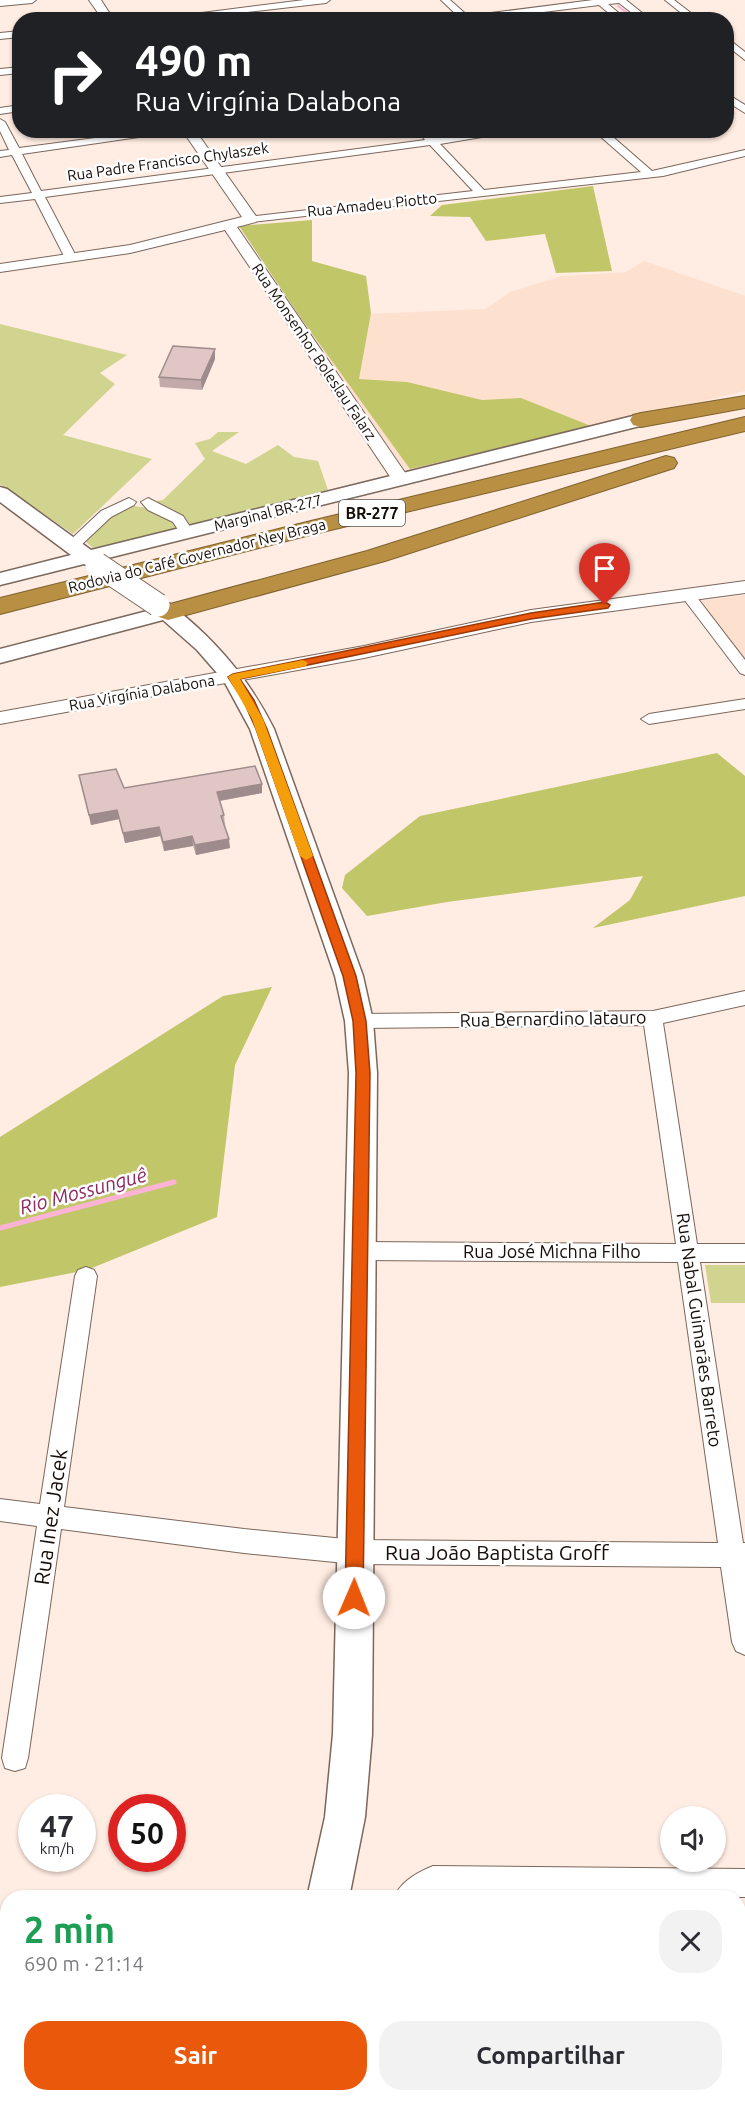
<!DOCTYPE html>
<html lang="pt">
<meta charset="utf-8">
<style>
body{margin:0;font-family:Ubuntu,sans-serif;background:#f2f2f3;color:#2b2b33;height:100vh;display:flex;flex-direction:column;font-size:22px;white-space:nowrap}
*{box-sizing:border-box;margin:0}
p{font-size:20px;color:#7c7c81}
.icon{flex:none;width:33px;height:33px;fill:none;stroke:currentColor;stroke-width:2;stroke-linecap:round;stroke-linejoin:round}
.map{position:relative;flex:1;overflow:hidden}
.drawer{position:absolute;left:0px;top:1890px;width:746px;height:212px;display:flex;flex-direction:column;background:#fff;border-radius:24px 24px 0 0;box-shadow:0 2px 4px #0004}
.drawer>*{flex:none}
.guide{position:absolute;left:12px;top:12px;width:722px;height:126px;border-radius:24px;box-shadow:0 2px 4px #0004;background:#202124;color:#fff;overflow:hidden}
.controls{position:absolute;left:660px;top:1806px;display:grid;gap:12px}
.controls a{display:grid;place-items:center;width:66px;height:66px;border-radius:50%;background:#fff;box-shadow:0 2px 4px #0004;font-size:30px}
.speed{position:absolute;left:18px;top:1794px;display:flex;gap:12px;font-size:30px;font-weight:700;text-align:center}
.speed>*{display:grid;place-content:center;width:78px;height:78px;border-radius:50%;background:#fff;box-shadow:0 2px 4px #0004;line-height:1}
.speed small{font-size:15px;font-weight:400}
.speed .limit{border:9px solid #d22;background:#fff;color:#111}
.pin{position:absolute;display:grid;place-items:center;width:51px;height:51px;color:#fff;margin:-62px -26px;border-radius:50% 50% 50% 0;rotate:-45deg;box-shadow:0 0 6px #0007}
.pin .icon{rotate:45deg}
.me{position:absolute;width:66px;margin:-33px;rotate:1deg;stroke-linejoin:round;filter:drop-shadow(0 0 4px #0008)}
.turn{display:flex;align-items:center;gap:21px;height:126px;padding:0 24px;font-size:27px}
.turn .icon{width:78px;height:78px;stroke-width:2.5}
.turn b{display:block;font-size:42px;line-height:51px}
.round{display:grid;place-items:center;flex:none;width:63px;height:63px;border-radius:24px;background:#f2f2f3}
.head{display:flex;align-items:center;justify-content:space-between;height:102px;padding:0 24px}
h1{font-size:36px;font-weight:700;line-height:45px;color:#1e9e55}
.cta{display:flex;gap:12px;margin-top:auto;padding:12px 24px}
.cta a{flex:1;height:69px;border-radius:24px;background:#ea580c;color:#fff;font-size:24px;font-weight:700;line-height:69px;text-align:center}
.cta a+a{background:#f2f2f3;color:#2b2b33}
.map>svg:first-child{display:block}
.built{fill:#fee0cf}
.green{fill:#d0d48f}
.forest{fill:#c1c668}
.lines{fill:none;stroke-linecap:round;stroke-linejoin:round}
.stream-far1{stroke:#fcb3d5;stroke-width:2}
.stream{stroke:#fcb3d5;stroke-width:5}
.minor-casing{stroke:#7b675c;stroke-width:2}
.tertiary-casing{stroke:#7b675c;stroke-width:2}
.secondary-casing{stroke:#7b675c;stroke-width:3}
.motorway-casing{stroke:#7f622f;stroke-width:2}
.minor{fill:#fff;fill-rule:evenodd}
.tertiary{fill:#fff;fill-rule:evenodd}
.secondary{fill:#fff;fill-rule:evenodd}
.motorway{fill:#b88f43;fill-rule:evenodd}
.secondary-bridge-casing{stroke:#7b675c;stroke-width:25;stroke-linecap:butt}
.secondary-bridge{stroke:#fff;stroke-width:23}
.wall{fill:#c2aaaa}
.shaded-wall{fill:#9e8b8b}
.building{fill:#e1c6c6;stroke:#9e8b8b;stroke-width:1.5}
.route{fill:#ea580c;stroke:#983908;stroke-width:1.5}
.slow{fill:#f59e0b}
.labels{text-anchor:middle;stroke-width:5;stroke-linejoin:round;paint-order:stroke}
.far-street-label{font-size:15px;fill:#150d09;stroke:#fefefe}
.shield{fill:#fefefe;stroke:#5b5552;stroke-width:1.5}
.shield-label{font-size:16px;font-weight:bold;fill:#150d09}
.street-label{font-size:18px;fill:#150d09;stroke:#fefefe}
.water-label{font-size:20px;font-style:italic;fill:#8e2a63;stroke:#fefefe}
.near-street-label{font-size:21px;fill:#150d09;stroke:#fefefe}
</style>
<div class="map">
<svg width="745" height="2101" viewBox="0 0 745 2101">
<rect width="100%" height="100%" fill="#ffece2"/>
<!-- built -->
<path class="built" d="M644 261 745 296V391L414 470 404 469 300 317 486 309 510 292 562 276 626 272Z
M745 595V660L699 601Z
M346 2094H415L418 2101H351Z"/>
<!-- green -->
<path class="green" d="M0 324 127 355 100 373 115 384 63 435 152 459 73 534 0 484Z
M218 432H239L212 451 246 464 278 445 294 457 318 461 328 490 191 525 178 513 160 508 156 501 163 500 205 459 195 443 210 439Z
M129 506C150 506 165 513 179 529L94 549 85 541 113 515Z
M705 1265H745V1303H711Z"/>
<!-- forest -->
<path class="forest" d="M593 186 612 271 556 273 545 234 486 241 470 217 430 216 442 205Z
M312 220V261L366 276 371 313 359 379 407 382 482 400 521 398 591 426 410 469 300 317 239 226Z
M717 753 745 776V896L593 928 630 900 643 876 447 902 367 916 342 888 345 875 420 816Z
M272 987 235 1065 217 1217 87 1270 0 1287V1137L223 996Z"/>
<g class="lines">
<!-- stream-far1 -->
<path class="stream-far1" d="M618 6 636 20
M726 54 733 55"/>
<!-- stream -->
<path class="stream" d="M0 1228 174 1182"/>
<!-- minor casing -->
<g class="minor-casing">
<path id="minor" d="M0 0H36L32 3 0 6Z
M304 0H330L326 3 178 20H147Z
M441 0H450L468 16 593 0H626L651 20H641L619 3 608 4 627 20H617L599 5 479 20H449L459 17Z
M665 0H674L700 20H690Z
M20 31V37L0 39V33Z
M726 37 745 52V60L726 45Z
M20 67V73L0 75V69Z
M726 93 745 105V113L726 101Z
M20 105V111L0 114V108Z
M0 119 5 122 19 148 156 130H187L22 154 41 191 425 140 422 136 427 133 435 138 493 130H524L440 144 484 190 641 172 593 130H605L652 171 745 150V156L663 176 251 222 246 219 247 217 473 191 430 145 45 197 77 258 71 261 65 258 35 199 0 203V197L32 193 12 155 0 157V151L9 150 0 131Z
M129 498 136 502 134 505 111 517 77 549H67L65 546 67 543 101 511Z
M148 498 183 516 194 533 192 536H182L173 522 148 510 141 502Z
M687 590 692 591 745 660V675L740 673 680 594Z
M745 699V709L649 724 641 719 649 714Z
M745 991V1005L663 1023 697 1244H745V1262H700L743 1543H745V1655L736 1651 732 1642 721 1567 355 1564 244 1553 61 1529 28 1758 25 1768 15 1771 5 1768 2 1758 37 1526 0 1521V1499L40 1504 75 1276 78 1270 86 1267 94 1270 97 1276 64 1507 244 1529 355 1540 718 1543 678 1262 360 1260 352 1257 349 1251 352 1245 360 1242 676 1244 644 1025 359 1028 352 1026 349 1021 352 1016 359 1014 653 1011Z
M433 1866 745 1869V1897L437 1894 433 1898H394C400 1882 418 1872 433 1866Z"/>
</g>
<!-- tertiary casing -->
<g class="tertiary-casing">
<path id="tertiary" d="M89 0H101L114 20H103Z
M182 130H195L258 219 256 222 237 227 410 480 407 484H395L225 230 130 253 0 272V264L130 245 242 217Z
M745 581V593L531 622 364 658 0 724V712L364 646 531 610Z
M428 2094H468L471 2101H431Z"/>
</g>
<!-- secondary casing -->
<g class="secondary-casing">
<path id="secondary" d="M641 414 648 416 650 420 648 424 104 559 108 564 104 568 97 570 84 564 0 585V573L71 555 0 502V487L7 489 91 550Z
M158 598C171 602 178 611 188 619 225 651 252 685 274 729L363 976 373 1021 377 1073 372 1734 365 1817 349 1898H307L325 1817 333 1734 349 1073 345 1021 335 976 250 729 224 681 197 650 163 620 0 663V649L151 610 147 605 150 600Z
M216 2094H261L258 2101H213Z"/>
</g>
<!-- motorway casing -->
<g class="motorway-casing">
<path id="motorway" d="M745 396V408L641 427 633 425 630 420 633 415 641 413Z
M745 417V431L314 534 0 614V598L311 521Z
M666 456 674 458 677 463 674 468 385 561 168 620 159 617 155 612 159 607 367 551Z"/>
</g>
<!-- minor -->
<use href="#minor" class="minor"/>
<!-- tertiary -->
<use href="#tertiary" class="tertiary"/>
<!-- secondary -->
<use href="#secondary" class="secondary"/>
<!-- motorway -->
<use href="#motorway" class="motorway"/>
<!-- secondary-bridge casing -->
<g class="secondary-bridge-casing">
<path id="secondary-bridge" d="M97 564 158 605"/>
</g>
<!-- secondary-bridge -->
<use href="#secondary-bridge" class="secondary-bridge"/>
</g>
<!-- wall -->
<path class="wall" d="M215 359 202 390 160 387 159 377Z
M79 775 124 788 262 784V793L220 801 224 815 225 825 230 848 196 855 193 846 164 851 160 836 125 843 119 819 91 825Z"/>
<!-- shaded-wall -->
<path class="shaded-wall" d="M215 349V359L202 390 201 380Z
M262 784V793L218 801 217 792Z
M117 810 119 819 91 825 89 815Z
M159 827 160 836 125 843 123 833Z
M192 836 193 846 164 851 163 842Z
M229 839 230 848 196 855 195 845Z"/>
<!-- building -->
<path class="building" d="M173 346 215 349 201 380 159 377Z
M255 766 262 784 217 792 224 815 221 816 229 839 195 845 192 836 163 842 159 827 123 833 117 810 89 815 79 775 116 769 124 788Z"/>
<!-- route -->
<path class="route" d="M605 602 610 605 608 608 531 619 240 679 254 700 267 729 356 976 366 1021 370 1073 363 1598 360 1604 354 1607 348 1604 345 1598 356 1073 353 1021 343 976 256 729 243 700 228 677 233 674 531 613Z"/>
<!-- slow -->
<path class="slow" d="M303 660 308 663 306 666 240 679 263 719 313 856 306 860 300 856 252 719 228 677 233 674Z"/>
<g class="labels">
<!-- far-street labels -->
<g class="far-street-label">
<text transform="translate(168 162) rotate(-8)" y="5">Rua Padre Francisco Chylaszek</text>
<text transform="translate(372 205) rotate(-6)" y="5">Rua Amadeu Piotto</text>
<text transform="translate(314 352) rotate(56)" y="5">Rua Monsenhor Boleslau Falarz</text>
<text transform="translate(268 513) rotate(-14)" y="5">Marginal BR-277</text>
<text transform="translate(197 556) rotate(-14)" y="5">Rodovia do Café Governador Ney Braga</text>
<text transform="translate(142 693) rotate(-10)" y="5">Rua Virgínia Dalabona</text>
</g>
<!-- shield labels -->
<rect class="shield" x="339" y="500" width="66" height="26" rx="4.5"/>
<g class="shield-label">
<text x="372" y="519">BR-277</text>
</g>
<!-- street labels -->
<g class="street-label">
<text transform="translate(553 1019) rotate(-1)" y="6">Rua Bernardino Iatauro</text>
<text x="552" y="1258">Rua José Michna Filho</text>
<text transform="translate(699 1330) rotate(82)" y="6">Rua Nabal Guimarães Barreto</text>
</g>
<!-- water labels -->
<g class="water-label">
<text transform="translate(83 1191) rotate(-15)" y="7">Rio Mossunguê</text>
</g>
<!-- near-street labels -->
<g class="near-street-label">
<text transform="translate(51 1517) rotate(-82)" y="7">Rua Inez Jacek</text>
<text x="497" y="1560">Rua João Baptista Groff</text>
</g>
</g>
</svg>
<div class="controls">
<a><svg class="icon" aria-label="sound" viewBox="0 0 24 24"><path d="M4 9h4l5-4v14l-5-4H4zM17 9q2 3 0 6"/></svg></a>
</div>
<div class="speed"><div>47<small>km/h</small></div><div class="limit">50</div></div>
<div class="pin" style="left:605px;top:605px;background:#d93025"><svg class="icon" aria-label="arrive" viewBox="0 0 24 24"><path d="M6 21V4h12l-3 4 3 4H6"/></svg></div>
<svg class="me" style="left:354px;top:1598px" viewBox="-20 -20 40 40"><circle r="19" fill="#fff"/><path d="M0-13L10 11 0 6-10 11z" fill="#ea580c"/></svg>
<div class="guide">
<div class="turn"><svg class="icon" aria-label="right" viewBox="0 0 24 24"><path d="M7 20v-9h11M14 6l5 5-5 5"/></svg><div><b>490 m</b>Rua Virgínia Dalabona</div></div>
</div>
<section class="drawer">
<div class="head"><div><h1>2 min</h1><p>690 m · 21:14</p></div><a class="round"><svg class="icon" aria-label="close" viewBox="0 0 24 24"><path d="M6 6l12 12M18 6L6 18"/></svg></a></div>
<div class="cta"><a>Sair</a><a>Compartilhar</a></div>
</section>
</div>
